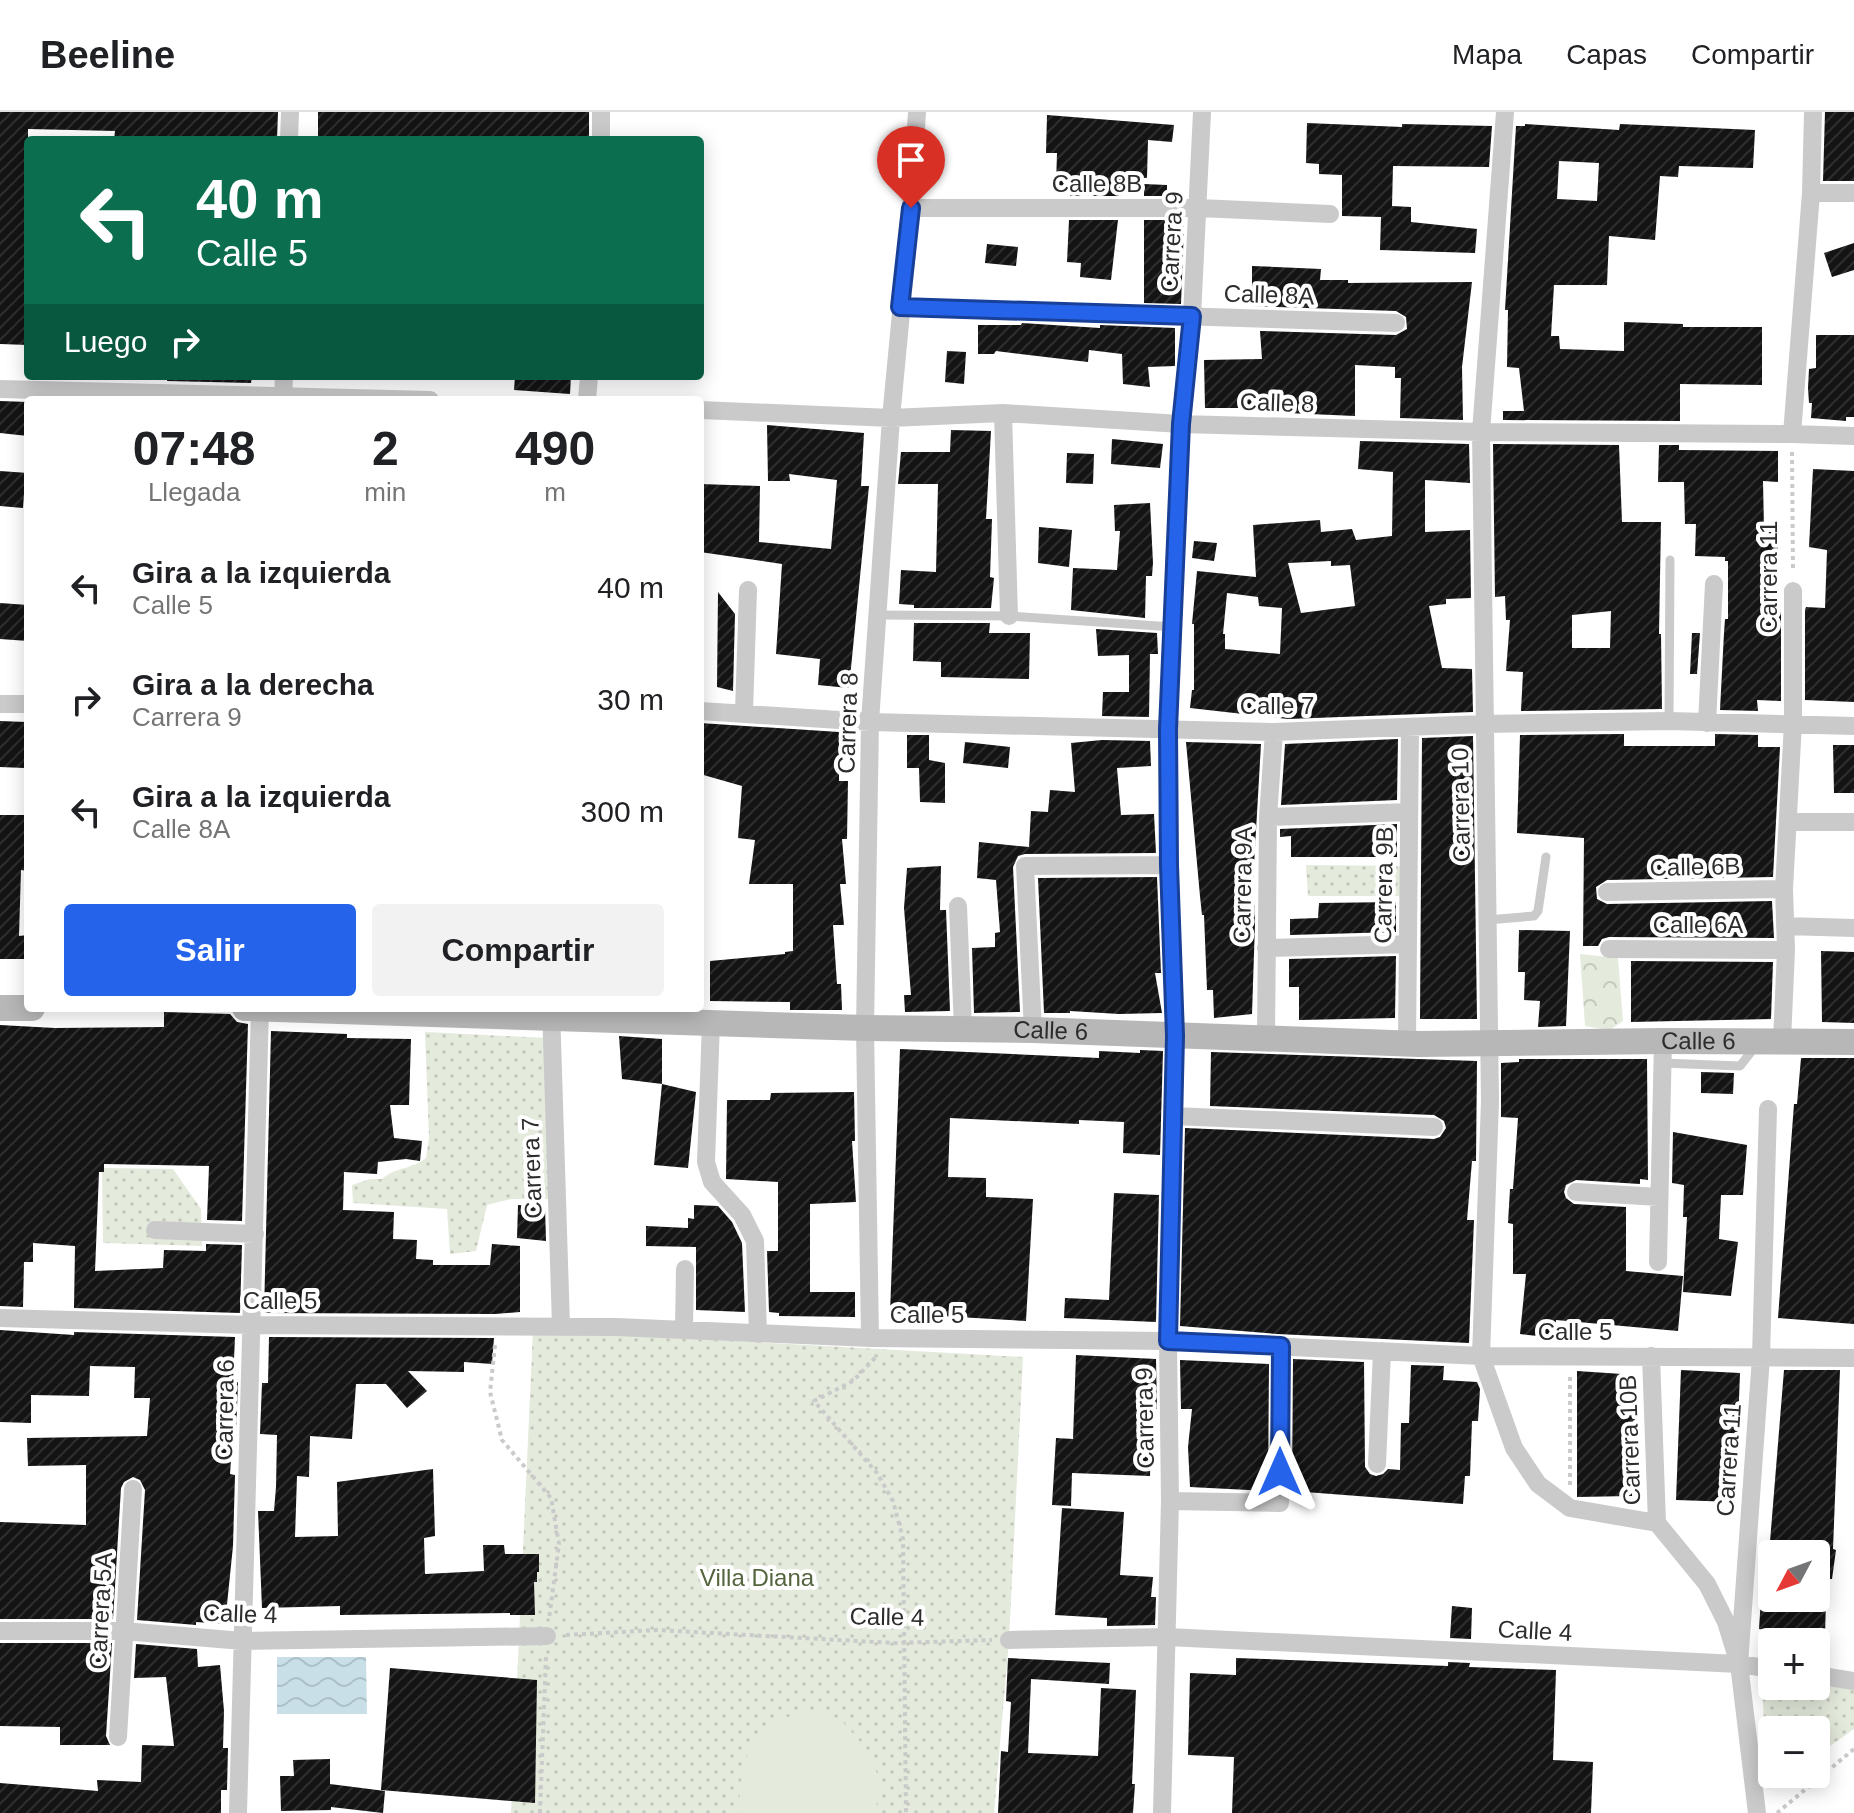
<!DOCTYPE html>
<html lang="es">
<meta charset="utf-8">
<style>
body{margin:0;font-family:Helvetica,sans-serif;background:#f2f2f2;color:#202124;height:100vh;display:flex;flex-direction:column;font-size:30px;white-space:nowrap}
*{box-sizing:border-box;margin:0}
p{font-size:26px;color:#757577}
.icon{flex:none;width:44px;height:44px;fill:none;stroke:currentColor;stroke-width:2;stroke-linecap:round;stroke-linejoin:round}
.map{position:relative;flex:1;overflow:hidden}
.sheet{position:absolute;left:24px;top:284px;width:680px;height:616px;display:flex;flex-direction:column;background:#fff;border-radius:8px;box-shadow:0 4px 20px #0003}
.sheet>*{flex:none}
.banner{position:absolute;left:24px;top:24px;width:680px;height:244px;border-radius:8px;box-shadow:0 4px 20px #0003;background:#0b6e4f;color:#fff;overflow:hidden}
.needle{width:52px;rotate:229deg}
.fabs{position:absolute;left:1758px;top:1428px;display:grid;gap:16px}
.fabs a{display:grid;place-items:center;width:72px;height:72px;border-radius:8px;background:#fff;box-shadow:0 4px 20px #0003;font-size:40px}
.pin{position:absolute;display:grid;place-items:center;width:68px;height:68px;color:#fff;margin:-82px -34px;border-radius:50% 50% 50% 0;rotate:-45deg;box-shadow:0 0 8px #0007}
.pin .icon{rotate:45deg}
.me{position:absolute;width:88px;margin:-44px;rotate:0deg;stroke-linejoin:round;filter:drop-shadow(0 0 6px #0008)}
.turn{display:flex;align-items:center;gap:28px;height:168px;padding:0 40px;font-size:36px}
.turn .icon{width:104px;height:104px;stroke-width:2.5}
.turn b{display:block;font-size:56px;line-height:68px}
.then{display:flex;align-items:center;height:76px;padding:0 40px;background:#0003;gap:16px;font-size:30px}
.eta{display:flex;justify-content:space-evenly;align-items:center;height:136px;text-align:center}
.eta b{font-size:48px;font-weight:700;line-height:56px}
.button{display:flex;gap:16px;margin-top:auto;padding:16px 40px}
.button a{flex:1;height:92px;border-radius:8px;background:#2563eb;color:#fff;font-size:32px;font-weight:700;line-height:92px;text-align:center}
.button a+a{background:#f2f2f2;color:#202124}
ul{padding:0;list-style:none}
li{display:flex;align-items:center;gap:24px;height:112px;padding:0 40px}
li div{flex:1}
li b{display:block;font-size:30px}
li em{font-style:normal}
header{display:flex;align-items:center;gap:48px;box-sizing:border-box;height:112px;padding:0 40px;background:#fff;border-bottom:2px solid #e0e0e0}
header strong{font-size:38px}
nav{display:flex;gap:44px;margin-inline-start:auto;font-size:28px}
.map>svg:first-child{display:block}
.green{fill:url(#green-dots)}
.forest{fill:url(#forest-crowns)}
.pitch{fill:#e4eadc}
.water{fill:url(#water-waves)}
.building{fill:url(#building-hatch);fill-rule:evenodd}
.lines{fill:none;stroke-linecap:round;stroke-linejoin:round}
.path{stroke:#cacaca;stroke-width:4;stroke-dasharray:4 4;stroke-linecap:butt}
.service{stroke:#cacaca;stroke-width:9}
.minor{stroke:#cacaca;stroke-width:18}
.secondary{stroke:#b7b7b7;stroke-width:26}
.route-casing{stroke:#184099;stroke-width:20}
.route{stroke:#2563eb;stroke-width:14}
.labels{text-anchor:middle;stroke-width:8;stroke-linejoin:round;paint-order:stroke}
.street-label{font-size:24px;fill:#2d2d2d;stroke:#fff}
.park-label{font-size:24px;fill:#54653e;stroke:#fff}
</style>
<header>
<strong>Beeline</strong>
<nav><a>Mapa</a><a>Capas</a><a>Compartir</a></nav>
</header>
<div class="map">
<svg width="1854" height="1701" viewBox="0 0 1854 1701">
<defs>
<pattern id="green-dots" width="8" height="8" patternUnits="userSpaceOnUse" patternTransform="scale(2)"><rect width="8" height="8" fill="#e4eadc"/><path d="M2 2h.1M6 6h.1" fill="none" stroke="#c4c9bd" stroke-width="1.8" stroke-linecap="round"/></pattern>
<pattern id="forest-crowns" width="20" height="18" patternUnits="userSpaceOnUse" patternTransform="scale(2)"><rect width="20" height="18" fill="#e4eadc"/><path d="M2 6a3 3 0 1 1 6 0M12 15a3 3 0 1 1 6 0" fill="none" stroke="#c4c9bd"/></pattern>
<pattern id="water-waves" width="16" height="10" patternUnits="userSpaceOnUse" patternTransform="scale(2)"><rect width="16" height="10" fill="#c9dfe8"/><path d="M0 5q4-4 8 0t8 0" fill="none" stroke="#adc0c7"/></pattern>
<pattern id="building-hatch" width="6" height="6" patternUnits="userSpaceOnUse" patternTransform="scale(2)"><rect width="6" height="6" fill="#141414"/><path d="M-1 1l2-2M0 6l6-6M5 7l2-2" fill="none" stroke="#2e2e2e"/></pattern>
</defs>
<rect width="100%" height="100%" fill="#fff"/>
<!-- green -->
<path class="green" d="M1306 753 1400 754 1402 784H1308Z
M425 920 546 926 552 1087H511L487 1093 476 1139 450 1142 447 1097 353 1091 352 1073 370 1067H382C395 1055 411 1058 426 1046L429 1025Z
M102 1056 173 1057 201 1097 202 1134 103 1131Z
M533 1218 1023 1245 1009 1528 994 1701H511Z
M1761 1560 1772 1562V1574H1816V1567L1854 1572V1617L1816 1644V1618H1772V1662H1790L1768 1677Z"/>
<!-- forest -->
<path class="forest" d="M1580 842 1618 846 1623 909 1610 918 1585 914Z"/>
<!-- pitch -->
<path class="pitch" d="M799 1600 826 1601 843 1610 863 1633 879 1665 876 1701H738C743 1645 743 1623 799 1600Z"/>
<!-- water -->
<path class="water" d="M277 1545H366L367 1602H277Z"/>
<!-- building -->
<path class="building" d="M0 0H278L277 28H114L115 19 28 17V233L0 232Z
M318 0H589V28H318Z
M1825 0H1854V69H1823Z
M1047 3 1174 13 1172 30 1148 28 1147 66 1123 65 1121 84H1070L1071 74 1056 73 1057 41H1046Z
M1307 11 1402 15V12L1492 14 1489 55 1393 54 1392 94 1411 95V110L1477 117 1475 141 1380 138 1381 105 1342 104V63L1319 62V52L1306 51Z
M1525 12 1619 18 1620 12 1755 18 1753 56 1679 54 1678 65 1660 64 1655 128 1609 124 1607 173H1554L1551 224H1559L1560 237 1624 239V210L1683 212V215H1762V273L1680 272V309L1503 308V299H1524L1519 256 1507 255 1508 198H1505L1516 14H1525ZM1559 49 1599 51 1597 89 1557 87Z
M1144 72 1167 73V84H1144Z
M1069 108H1118L1111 168 1080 165 1081 151 1067 150Z
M1144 108H1166L1165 112 1184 114 1181 192 1144 191Z
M1854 131V158L1832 165 1824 141Z
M987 132 1018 135 1016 154 985 151Z
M1252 154 1321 157 1320 168H1348V171L1472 170 1462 255 1463 308 1400 306 1401 266H1395V255L1355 253V304L1265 300V296H1205L1204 248 1262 247 1260 219 1396 223 1407 217 1406 205 1396 199 1252 194Z
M1022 211 1100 216V213L1175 216V254L1148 255 1150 275 1123 272 1122 242 1089 238 1088 250 996 239 994 242H978V213H1021Z
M1816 223H1854V305H1846V309L1811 306 1812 291H1809L1808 276 1809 257 1816 256Z
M947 239 966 240 964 272 945 270Z
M168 264H252L251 271 167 269Z
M515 264H571L570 282 514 278Z
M0 289 28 290V324L0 321Z
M767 313 864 321 861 374H869L849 576 818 573 820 547 776 542 782 452 700 440V372L760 374 759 430 831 437 837 368 789 362 790 369H768Z
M951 318 991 319 986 407H992L990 465 994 466 991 496H914V493L899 492 901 458 936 460 938 372H898L901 340H950Z
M1112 327 1163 332 1160 356 1111 352Z
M1360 329 1469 332 1470 371 1425 368V420L1470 418 1471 486 1446 487V492L1429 494 1442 556 1472 557 1473 600 1288 607 1190 596 1192 578H1194V512H1192L1197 459 1256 465 1253 413 1320 408 1321 420 1352 417 1356 428 1392 424 1393 360 1358 357ZM1331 449V454L1350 453 1355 494 1301 501 1288 451ZM1227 481 1258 485 1259 494 1282 496 1280 542 1225 537V522H1223Z
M1493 332 1619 333 1622 410H1661L1659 522H1661L1662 597 1521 599 1523 560 1506 559 1510 508H1506L1505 484 1495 485ZM1611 499 1610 536H1572V503Z
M1659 333H1679V338L1778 339V370L1763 369 1764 417H1778L1777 498H1781V589L1757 588 1758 599 1720 598 1724 521 1725 507H1728V449H1725V445L1695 444 1696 412H1685L1684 370H1658Z
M1067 341 1094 342 1093 372 1066 371Z
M1813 357 1854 359V590L1805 588V498L1806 495 1825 496 1827 438 1809 435Z
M0 359 28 361V382H24L23 396 0 394Z
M1150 391 1153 451 1152 464H1146L1145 506 1071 498 1073 456 1117 458 1120 419H1115L1114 393Z
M1039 415 1072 418 1069 455 1038 451Z
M1194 429 1217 431 1214 449 1192 446Z
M718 480 735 502 733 579 717 575Z
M0 491 28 493V529L0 527Z
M914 511H990L989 521H1030L1029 567 941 565V550L913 549Z
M1096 517 1157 521 1158 542H1150L1149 605 1102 604 1103 580H1129V543L1098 544Z
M1692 521H1700L1697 562H1690Z
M0 609 26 610 25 656 0 655Z
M700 611 839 620V669H848L847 727H842L846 772H840L844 813H833L837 872H841L842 898H790V890L710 889V849L785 842V840L793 839V772H749L755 728 738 726 742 674 700 662Z
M1624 622V634H1715V622L1758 623V635H1780L1773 765 1607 768 1596 775 1597 787 1607 792 1772 789 1774 826 1609 825 1602 827 1598 834H1583L1584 726 1517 721 1520 623Z
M907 623H929V648L945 651V691L920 690 919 656H907Z
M1473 624 1477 907H1420L1422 626Z
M1398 627 1397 688 1281 693 1285 632Z
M1102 628 1150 629 1151 654 1117 656 1121 703 1154 702 1156 741 1025 742 1018 744 1013 755 1020 900 974 901 972 836 995 835V821L1000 820 996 768 977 766 979 730 1029 735 1031 699 1048 700 1050 678 1075 680 1071 631Z
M965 630 1010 635 1008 656 963 651Z
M1186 630 1261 632 1252 788H1254L1255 812 1252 902 1214 906 1213 878H1207L1204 803H1202L1200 784Z
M1833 633H1854V681H1834Z
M0 703H28V759L21 758 19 824 28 823V847H0Z
M1397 712V745H1291V724L1280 725V717Z
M941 754 940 798H946L950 899 905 900 904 883H911L904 796 907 756Z
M1157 765 1161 861H1155L1162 901 1119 902 1070 899V901H1044L1038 766Z
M1396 790V820L1290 823V807L1318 806 1319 791Z
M1519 818 1570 819 1566 914 1538 915 1540 889 1524 888 1525 860H1518Z
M1821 839 1854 840V911L1822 910Z
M1396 844 1395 906 1299 908V875H1289V847Z
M1631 849 1773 850 1771 907 1631 910Z
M164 900 230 902 237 910 248 912 242 1109 207 1108 209 1054 104 1052V1060H99L95 1159 163 1156 164 1138 206 1139V1132L242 1133 240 1201 74 1196 75 1134 33 1131V1150H24L23 1195 0 1194V913L55 916 164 915Z
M271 919 347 922V926L411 927 409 993H390L394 1026 422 1029 420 1049 406 1047 378 1050 377 1062 344 1060 343 1098 394 1100 393 1127 417 1128 416 1147 433 1148V1153H490L492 1132 520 1134V1200L495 1202 264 1201Z
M619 924 662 927V972L622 967Z
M900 937 1099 946V939L1140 941V938L1163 939 1160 1043 1123 1041 1124 1010 1079 1008V1012L950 1006 948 1065 986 1066V1085L1033 1087 1026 1209 890 1201Z
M1211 940 1477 949 1476 1049H1472L1467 1108H1474L1469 1231 1277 1222 1180 1214 1185 1016 1434 1027 1440 1025 1446 1016 1444 1009 1434 1003 1210 994Z
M1801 946H1854V1212L1778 1206 1794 992H1797Z
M1519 947H1647L1648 1068 1640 1067V1072L1576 1068 1566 1073 1564 1080 1566 1086 1574 1092 1626 1095V1159L1683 1164 1678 1219 1556 1208 1555 1226 1520 1222 1526 1162H1513V1112L1508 1111 1510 1077H1513L1518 1006 1501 1005V951L1519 950Z
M1701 960 1734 961 1733 982 1701 981Z
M662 972 696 980 688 1056 654 1053Z
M854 980 855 1029H852L856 1090 810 1092V1180H855V1205L779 1204V1201L769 1200 767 1139H778V1070L726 1067 727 988H770L771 981Z
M1673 1020 1747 1033 1743 1083H1721L1719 1127 1738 1130 1731 1184 1683 1180 1687 1105H1683L1684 1073 1672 1071Z
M1114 1081 1159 1083 1156 1210 1064 1206 1065 1186 1109 1188Z
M518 1093 545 1095 546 1129 517 1126Z
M694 1093 718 1094 732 1110 742 1131 745 1200 696 1198V1135L646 1134V1114L688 1116V1106L694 1107Z
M0 1218 74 1223V1220L235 1225 233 1270H238L236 1321H233L230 1362 235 1363 233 1434 225 1512 196 1510V1513L137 1508 145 1378 140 1368 133 1365 124 1370 121 1376 113 1507H0V1410L86 1413V1353L28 1354 27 1326 147 1324 150 1286H134L135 1255 90 1254 89 1284 31 1283V1311L0 1310Z
M269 1225 494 1226 492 1252 464 1250V1260L408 1259 427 1279 407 1296 386 1272H356L352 1327 310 1324 309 1365 297 1364 295 1425 338 1424 337 1370 433 1357 435 1424 424 1426 425 1462 484 1459 483 1433H504L505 1442H539V1460H537V1470H534L535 1503H510V1501L340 1503V1494L262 1496 258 1399H274L276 1375 277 1323 260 1322 262 1271H268Z
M1076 1243 1156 1247 1157 1297 1152 1296 1150 1364 1072 1361 1071 1394 1052 1393 1056 1326 1073 1327Z
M1293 1247 1364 1250 1365 1355 1370 1362 1376 1364 1383 1362 1388 1357 1400 1358 1401 1311H1409L1411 1253 1444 1254 1443 1268 1477 1270 1480 1277 1478 1309H1472L1470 1364H1465L1463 1392 1292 1379Z
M1180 1248 1269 1252 1268 1379 1190 1375 1188 1335 1192 1297H1181Z
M1681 1258 1740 1261 1735 1390 1676 1388Z
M1784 1258H1840L1833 1437 1836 1438 1832 1467H1816V1442H1769Z
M1577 1259 1637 1263 1632 1384 1577 1385Z
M1062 1396 1124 1400 1120 1463 1153 1465 1151 1485H1156L1155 1513 1107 1514V1506L1055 1503Z
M1761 1486H1826L1825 1524 1759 1517Z
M1452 1494 1472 1496 1471 1527 1450 1526Z
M0 1531H112L106 1624 110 1633H60V1615L0 1614Z
M136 1532 197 1537 198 1555 220 1553 224 1599 223 1636H228L227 1678H221V1701H0V1671L98 1679 97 1668 141 1670 142 1633 174 1634 166 1565 134 1566Z
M1008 1546 1110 1551 1109 1572 1031 1567 1028 1641 1098 1644 1101 1576 1136 1578 1132 1672H1135L1133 1701H998L1001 1639 1008 1640 1011 1590 1006 1589Z
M1236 1546 1448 1554V1550L1470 1551 1469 1555 1556 1558 1553 1648 1593 1650 1591 1701H1232L1234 1645 1188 1643 1190 1561 1236 1563Z
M390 1556 537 1568 535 1691 381 1678Z
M330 1647V1672L385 1679 383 1701 331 1695V1698L281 1699 280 1664H294L293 1648Z"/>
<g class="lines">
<!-- path -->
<path class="path" d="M1792 340 1793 459
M495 1233 490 1280 502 1328 551 1386 559 1432 549 1507
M875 1246 853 1269 814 1289 877 1361 893 1389 903 1427 906 1701
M1570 1373V1262
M566 1523 657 1518 894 1531 992 1528
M540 1701 546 1544
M1777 1701 1854 1637"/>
<!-- service -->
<path class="service" d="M878 503 1009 504 1173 515
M1669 609 1670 448
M1487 808 1534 804 1538 799 1546 745
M1662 951 1740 954 1755 935"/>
<!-- minor -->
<path class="minor" d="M1505 0 1481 320 1490 989 1481 1244 1514 1336 1538 1372 1570 1396 1657 1411 1707 1472 1726 1510 1739 1552
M289 28 290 0
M601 28V0
M1811 81H1854
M911 96H1199L1330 102
M900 195 1396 211
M0 277 430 288
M283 288 284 264
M587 288 589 264
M700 298 891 306 1003 301 1181 312 1481 320 1792 322 1854 324
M1003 301 1009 504
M1792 322 1811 81 1813 0
M0 592H28
M700 599 870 610 1274 620 1484 612 1669 609 1854 614
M744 600 748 478
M1707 611 1714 472
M1268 705 1409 700
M1790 710H1854
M1607 780 1784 777
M958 794 963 917
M1785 814 1854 816
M1266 836 1408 832
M1609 837 1786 838
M551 896 561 1214
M711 910 706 1050 712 1070 742 1103 755 1129 758 1222
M1033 918 1025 754 1169 753
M1266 927 1268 705 1274 620
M1782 929 1786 838 1784 777 1793 611V479
M1407 932 1410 615
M1174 1004 1434 1015
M1576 1080 1659 1085
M155 1118 255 1122
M1658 1150 1663 929
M0 1206 251 1213 617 1215 870 1226 1168 1229 1481 1244 1854 1246
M684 1217 685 1157
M870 1226 865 916 870 610 891 306 911 96 917 0
M1651 1244 1657 1411
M1377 1352 1382 1239
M1170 1389 1280 1391 1281 1234
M0 1519H123L243 1529 547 1524
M1009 1528 1167 1525 1739 1552 1772 1557
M1816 1563 1854 1569
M118 1625 133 1377
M238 1701 260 896
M1162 1701 1170 1389 1168 1229 1175 924 1169 753 1168 617 1181 312 1192 204 1202 0
M1757 1701 1739 1552 1761 1245 1768 997"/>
<!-- secondary -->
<g class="secondary">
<path d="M0 896H32"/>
<path id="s1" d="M245 896 865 916 1033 918 1419 932 1663 929 1854 930"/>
</g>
</g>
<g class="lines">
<!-- route casing -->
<g class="route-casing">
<path id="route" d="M911 96 900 195 1192 204 1181 312 1168 617 1169 753 1175 924 1168 1229 1281 1234 1280 1360"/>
</g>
<!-- route -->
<use href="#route" class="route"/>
</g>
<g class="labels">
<!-- street labels -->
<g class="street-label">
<text x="1097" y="80">Calle 8B</text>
<text transform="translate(1172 130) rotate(-87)" y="8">Carrera 9</text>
<text transform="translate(1269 183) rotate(2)" y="8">Calle 8A</text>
<text transform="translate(1277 291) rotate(2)" y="8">Calle 8</text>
<text transform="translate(1769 465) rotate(-90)" y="8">Carrera 11</text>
<text x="1277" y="602">Calle 7</text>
<text transform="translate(848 611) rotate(-88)" y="8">Carrera 8</text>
<text transform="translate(1461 693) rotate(-91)" y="8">Carrera 10</text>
<text transform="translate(1695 755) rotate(-1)" y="8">Calle 6B</text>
<text transform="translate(1243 773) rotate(-89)" y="8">Carrera 9A</text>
<text transform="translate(1384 773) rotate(-89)" y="8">Carrera 9B</text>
<text x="1698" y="821">Calle 6A</text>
<text dy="8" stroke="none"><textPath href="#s1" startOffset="806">Calle 6</textPath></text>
<text dy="8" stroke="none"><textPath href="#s1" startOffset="1454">Calle 6</textPath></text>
<text transform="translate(532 1056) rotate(-92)" y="8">Carrera 7</text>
<text x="280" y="1197">Calle 5</text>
<text x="927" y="1211">Calle 5</text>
<text x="1575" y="1228">Calle 5</text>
<text transform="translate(225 1298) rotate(-89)" y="8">Carrera 6</text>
<text transform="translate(1145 1306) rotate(-91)" y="8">Carrera 9</text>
<text transform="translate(1630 1328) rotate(-92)" y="8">Carrera 10B</text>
<text transform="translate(1729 1348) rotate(-86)" y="8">Carrera 11</text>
<text transform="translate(101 1499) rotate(-87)" y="8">Carrera 5A</text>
<text transform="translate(240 1502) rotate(2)" y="8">Calle 4</text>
<text transform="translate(887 1505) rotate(1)" y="8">Calle 4</text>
<text transform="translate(1535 1519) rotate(3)" y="8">Calle 4</text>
</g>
<!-- park labels -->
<g class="park-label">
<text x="757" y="1474">Villa Diana</text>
</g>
</g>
</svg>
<div class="fabs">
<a><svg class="needle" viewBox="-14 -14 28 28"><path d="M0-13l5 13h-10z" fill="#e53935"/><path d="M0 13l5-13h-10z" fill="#757577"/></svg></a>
<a>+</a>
<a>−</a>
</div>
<div class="pin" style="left:911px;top:96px;background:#d93025"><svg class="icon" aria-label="arrive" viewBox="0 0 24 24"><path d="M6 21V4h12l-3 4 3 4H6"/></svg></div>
<svg class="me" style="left:1280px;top:1360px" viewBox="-20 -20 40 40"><path d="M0-17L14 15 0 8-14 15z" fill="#2563eb" stroke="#fff" stroke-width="4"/></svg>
<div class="banner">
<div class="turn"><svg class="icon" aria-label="left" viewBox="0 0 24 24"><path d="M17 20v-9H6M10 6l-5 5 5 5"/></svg><div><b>40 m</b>Calle 5</div></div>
<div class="then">Luego<svg class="icon" aria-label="right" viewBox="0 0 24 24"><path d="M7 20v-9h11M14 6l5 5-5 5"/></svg></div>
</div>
<section class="sheet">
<div class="eta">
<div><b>07:48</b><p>Llegada</p></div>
<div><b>2</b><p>min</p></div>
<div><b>490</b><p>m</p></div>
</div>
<ul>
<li><svg class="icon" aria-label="left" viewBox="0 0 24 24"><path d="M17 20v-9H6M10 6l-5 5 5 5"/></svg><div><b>Gira a la izquierda</b><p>Calle 5</p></div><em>40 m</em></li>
<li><svg class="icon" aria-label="right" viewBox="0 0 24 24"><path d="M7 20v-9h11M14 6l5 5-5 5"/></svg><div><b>Gira a la derecha</b><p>Carrera 9</p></div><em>30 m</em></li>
<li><svg class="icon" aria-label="left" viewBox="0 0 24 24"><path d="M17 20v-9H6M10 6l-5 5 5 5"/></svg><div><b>Gira a la izquierda</b><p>Calle 8A</p></div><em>300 m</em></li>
</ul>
<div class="button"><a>Salir</a><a>Compartir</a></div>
</section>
</div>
